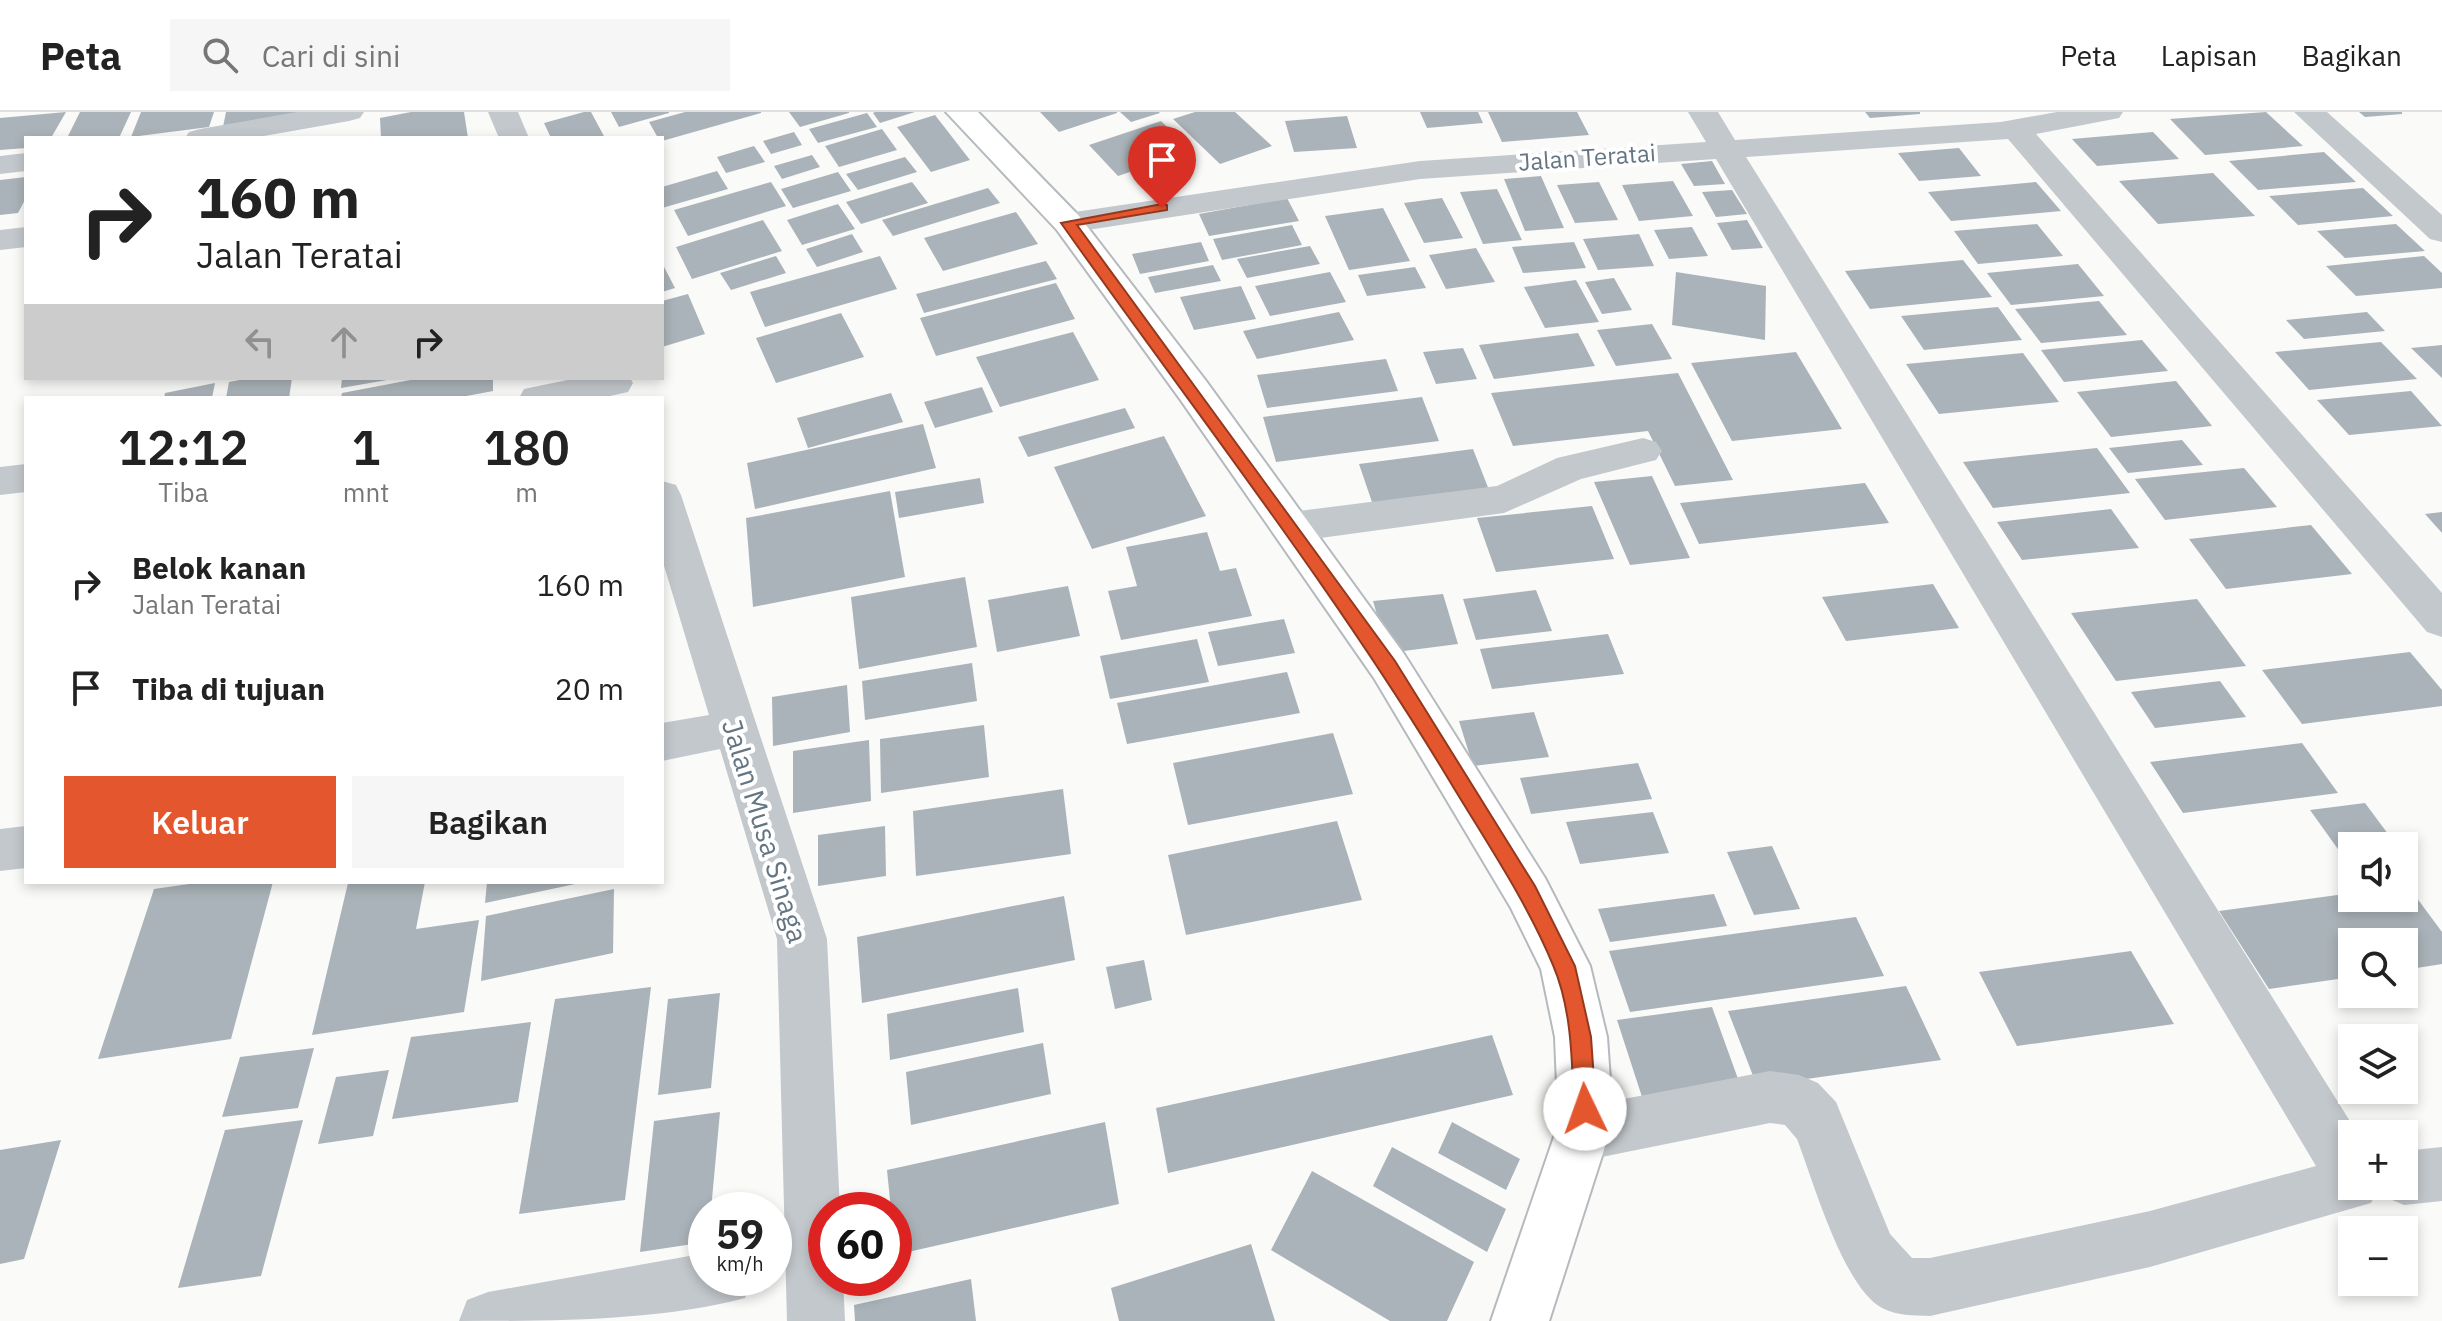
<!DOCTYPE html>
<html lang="id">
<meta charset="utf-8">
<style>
body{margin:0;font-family:"IBM Plex Sans",sans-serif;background:#f6f6f6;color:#222;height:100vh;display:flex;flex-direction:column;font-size:30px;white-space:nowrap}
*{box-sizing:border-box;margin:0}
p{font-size:26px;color:#767676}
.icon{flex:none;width:44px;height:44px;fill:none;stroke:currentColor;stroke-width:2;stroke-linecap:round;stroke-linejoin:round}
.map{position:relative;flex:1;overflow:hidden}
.drawer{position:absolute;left:24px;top:284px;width:640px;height:488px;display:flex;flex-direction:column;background:#fff;border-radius:0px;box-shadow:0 4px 12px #0003}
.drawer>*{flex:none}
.banner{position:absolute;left:24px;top:24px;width:640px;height:244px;border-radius:0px;box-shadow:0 4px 12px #0003;background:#fff;color:#222;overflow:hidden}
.buttons{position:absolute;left:2338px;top:720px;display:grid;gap:16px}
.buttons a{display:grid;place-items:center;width:80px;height:80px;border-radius:0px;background:#fff;box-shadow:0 4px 12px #0003;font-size:40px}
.speed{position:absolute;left:688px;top:1080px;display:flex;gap:16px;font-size:40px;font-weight:700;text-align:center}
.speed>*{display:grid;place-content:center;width:104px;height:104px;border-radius:50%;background:#fff;box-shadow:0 4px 12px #0003;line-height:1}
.speed small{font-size:20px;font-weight:400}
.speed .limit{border:12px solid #d22;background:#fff;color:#111}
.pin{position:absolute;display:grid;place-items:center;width:68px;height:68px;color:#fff;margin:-82px -34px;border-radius:50% 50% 50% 0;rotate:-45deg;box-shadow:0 0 8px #0007}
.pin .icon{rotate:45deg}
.me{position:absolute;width:88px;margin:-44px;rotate:357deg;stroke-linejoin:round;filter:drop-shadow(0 0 6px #0008)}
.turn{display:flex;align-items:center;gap:28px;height:168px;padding:0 40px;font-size:36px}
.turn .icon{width:104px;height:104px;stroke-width:2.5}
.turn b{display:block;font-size:56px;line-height:68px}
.lanes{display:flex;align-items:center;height:76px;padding:0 40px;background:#0003;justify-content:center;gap:40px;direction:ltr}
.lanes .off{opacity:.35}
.eta{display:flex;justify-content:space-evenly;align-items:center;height:136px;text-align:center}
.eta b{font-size:48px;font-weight:600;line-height:56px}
.cta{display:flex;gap:16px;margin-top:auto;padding:16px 40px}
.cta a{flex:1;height:92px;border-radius:0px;background:#e4572e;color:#fff;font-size:32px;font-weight:600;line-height:92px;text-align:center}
.cta a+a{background:#f6f6f6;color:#222}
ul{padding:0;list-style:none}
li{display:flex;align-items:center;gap:24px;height:104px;padding:0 40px}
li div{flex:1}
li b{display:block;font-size:30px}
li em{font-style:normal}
header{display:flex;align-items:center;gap:48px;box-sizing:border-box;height:112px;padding:0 40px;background:#fff;border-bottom:2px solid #e0e0e0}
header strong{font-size:38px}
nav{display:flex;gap:44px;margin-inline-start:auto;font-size:28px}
.search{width:560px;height:72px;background:#f6f6f6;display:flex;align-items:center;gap:20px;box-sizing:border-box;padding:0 28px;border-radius:0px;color:#767676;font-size:30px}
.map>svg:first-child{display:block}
.building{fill:#aab3b9}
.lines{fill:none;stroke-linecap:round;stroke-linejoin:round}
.major-casing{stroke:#b5babe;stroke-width:4}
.minor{fill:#c3c8cc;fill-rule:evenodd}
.major{fill:#fff;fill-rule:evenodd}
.route{fill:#e4572e;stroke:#94391e;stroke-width:2}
.labels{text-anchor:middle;stroke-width:8;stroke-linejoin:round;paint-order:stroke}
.far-street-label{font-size:24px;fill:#657683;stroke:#fff}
.street-label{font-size:28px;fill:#657683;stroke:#fff}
</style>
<header>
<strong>Peta</strong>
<div class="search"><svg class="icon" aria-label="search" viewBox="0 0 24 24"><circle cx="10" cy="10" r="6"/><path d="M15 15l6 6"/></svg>Cari di sini</div>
<nav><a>Peta</a><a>Lapisan</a><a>Bagikan</a></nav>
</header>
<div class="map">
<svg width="2442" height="1209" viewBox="0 0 2442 1209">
<rect width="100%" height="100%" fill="#fafaf8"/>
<!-- building -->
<path class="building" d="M66 0 51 26H26V36L0 38V6Z
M80 0H131L119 26H67Z
M141 0H214L209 15 131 25Z
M226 0H306L223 15Z
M411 0H464L468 26H381L380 6Z
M584 0H591L605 26H551L544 11Z
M611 0H669V1L619 15Z
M685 0H761V1L662 29 658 26 649 10Z
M789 0H849V1L800 15Z
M915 0 880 11 873 1 875 0Z
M1040 0H1117V1L1059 20Z
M1120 0H1159L1160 1 1131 10Z
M1195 0H1235L1272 34 1220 52 1173 7Z
M1420 0H1478L1483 11 1427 16Z
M1488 0H1577L1589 23 1502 30Z
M1865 0H1920V2L1870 6Z
M2266 0 2303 34 2205 43 2170 7Z
M2359 0H2402V2L2365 5Z
M867 1 877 15 818 31 809 17Z
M935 3 970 48 931 60 897 15Z
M1347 4 1357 36 1294 40 1285 9Z
M1161 9 1192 39 1118 64 1089 33Z
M882 17 897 38 839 55 825 34Z
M794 20 802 33 771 42 763 29Z
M2153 20 2179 47 2097 54 2072 27Z
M754 34 765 50 726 61 717 45Z
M1959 36 1981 64 1919 69 1898 41Z
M2324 40 2356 70 2258 78 2229 49Z
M812 43 820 55 782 67 774 54Z
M905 45 917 60 858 78 846 62Z
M1712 49 1725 72 1694 74 1681 52Z
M717 59 728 77 662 96V75Z
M838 60 851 79 793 96 781 77Z
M2213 61 2255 104 2158 112 2119 69Z
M1541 64 1564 116 1525 119 1504 67Z
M26 65V86L18 101 0 103V68Z
M1673 69 1693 104 1639 109 1622 73Z
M771 70 786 94 688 124 674 98Z
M912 70 928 91 861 112 846 90Z
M1599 70 1618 108 1575 111 1557 73Z
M2036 70 2061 99 1951 109 1928 80Z
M988 76 1000 91 893 124 882 108Z
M2363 76 2393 104 2298 113 2269 84Z
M1497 77 1522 128 1483 132 1460 80Z
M1732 78 1747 102 1716 105 1702 80Z
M1287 86 1299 109 1209 124 1199 102Z
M1442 86 1463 126 1424 131 1404 91Z
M838 92 855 117 802 133 787 108Z
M1383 96 1410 149 1349 158 1325 104Z
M1016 100 1038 132 943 159 924 126Z
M763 108 782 139 692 167 676 135Z
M1747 108 1763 136 1732 138 1717 111Z
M2037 112 2063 144 1978 152 1954 119Z
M2396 112 2425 139 2345 146 2317 119Z
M1292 113 1302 133 1222 148 1213 127Z
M1692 115 1708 144 1669 147 1654 118Z
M852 122 863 140 817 155 806 137Z
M1639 122 1654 154 1598 158 1583 127Z
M1201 130 1209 149 1140 162 1132 142Z
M1574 130 1586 156 1523 161 1512 135Z
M1310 134 1320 152 1247 166 1237 147Z
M1476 136 1495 170 1446 177 1429 143Z
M776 144 786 161 731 178 720 161Z
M880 144 897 177 765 215 750 180Z
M2424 144 2442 161V176L2356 184 2326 154Z
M1963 148 1992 185 1870 197 1845 159Z
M1046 149 1057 167 924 201 916 182Z
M662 151 675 176 662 180Z
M2078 152 2104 184 2011 193 1987 161Z
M1213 153 1221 169 1155 181 1148 165Z
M1415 155 1426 176 1367 184 1358 163Z
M1330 160 1346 190 1270 204 1255 174Z
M1676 160 1766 174 1765 228 1672 213Z
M1614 166 1632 198 1602 202 1585 170Z
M1576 168 1599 210 1545 216 1524 175Z
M1056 171 1075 207 936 244 920 206Z
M1241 174 1256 207 1194 218 1180 185Z
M688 182 705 222 662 235V189Z
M2099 189 2127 223 2041 231 2015 197Z
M1998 195 2022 228 1924 238 1901 204Z
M1339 200 1354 228 1257 247 1243 219Z
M2367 200 2385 219 2304 227 2286 208Z
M841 201 864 245 776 271 756 226Z
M1652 212 1672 247 1616 254 1597 218Z
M1073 220 1099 268 1000 295 976 245Z
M1578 221 1595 254 1494 267 1479 233Z
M2142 228 2168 259 2064 270 2041 238Z
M2381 230 2417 267 2309 278 2275 240Z
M2442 233V266L2411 236Z
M1463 236 1477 267 1436 272 1423 240Z
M1796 240 1842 317 1732 329 1691 251Z
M2023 241 2059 290 1939 302 1906 252Z
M1386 247 1398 279 1267 296 1257 263Z
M1678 261 1733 368 1675 374 1648 319 1513 334 1491 281Z
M250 266H292L289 286H226L229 270Z
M342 266H387V268L341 276Z
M421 266H493V279L456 286H341L342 281Z
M2176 269 2212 314 2111 325 2077 280Z
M215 271 212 286H164L165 281Z
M982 275 993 300 935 316 924 290Z
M2411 279 2442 314 2349 323 2317 288Z
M891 281 903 310 808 336 797 306Z
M1422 285 1439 329 1276 350 1263 305Z
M1125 296 1135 316 1028 345 1018 325Z
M923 312 936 356 755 397 747 351Z
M1164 324 1206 404 1092 437 1054 355Z
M2182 328 2203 353 2128 361 2109 336Z
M2097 336 2130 381 1993 396 1963 350Z
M1473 337 1489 378 1373 393 1359 352Z
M2244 356 2277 395 2165 408 2135 367Z
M1652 364 1690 446 1630 453 1594 370Z
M980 366 984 391 899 406 895 380Z
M1865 371 1889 411 1699 432 1680 391Z
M890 379 905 465 753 495 746 406Z
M1592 394 1614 447 1496 460 1477 406Z
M2111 397 2139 436 2022 448 1997 410Z
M2442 400V421L2425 402Z
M2311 413 2352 462 2226 477 2189 427Z
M1207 420 1220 459 1236 456 1252 504 1121 528 1108 479 1137 474 1126 435Z
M965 465 977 535 859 557 851 485Z
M1933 472 1959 516 1846 529 1822 485Z
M1068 474 1080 524 997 540 988 488Z
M1536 478 1552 519 1476 528 1463 487Z
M1443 482 1458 532 1388 541 1373 489Z
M2197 487 2246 554 2116 569 2071 501Z
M1284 507 1295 541 1218 554 1208 520Z
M1608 522 1624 562 1492 577 1480 537Z
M1197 527 1209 570 1110 587 1100 544Z
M2410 540 2442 578V594L2302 612 2262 558Z
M972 551 977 589 865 608 862 569Z
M1287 560 1300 601 1127 632 1117 591Z
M2220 569 2246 605 2155 616 2131 580Z
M847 573 850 620 773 634 772 585Z
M1534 600 1549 645 1473 654 1459 609Z
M984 613 989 665 881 681 880 627Z
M1333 621 1353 682 1188 713 1173 651Z
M869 628 871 689 793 701V639Z
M2302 631 2338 681 2183 701 2150 650Z
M1638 651 1652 687 1531 702 1520 666Z
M1063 677 1071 742 916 764 913 699Z
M2365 691 2397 734H2352L2350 754 2310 698Z
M1653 700 1669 741 1580 752 1566 710Z
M1337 709 1362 788 1186 823 1168 743Z
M885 714 886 764 818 774V723Z
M1772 734 1800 797 1754 803 1727 740Z
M203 770H273L231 927 98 947 154 777Z
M425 770 416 817 479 808 464 900 312 923 348 771Z
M487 770H580V771L485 791Z
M2404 774H2408L2442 820V852L2404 858V830H2352V865L2269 877 2219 799 2352 781V786H2404Z
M614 777 613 841 481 869 486 804Z
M1714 782 1727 814 1610 830 1598 797Z
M1064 784 1075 848 862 891 857 825Z
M1856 805 1884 864 1630 900 1609 839Z
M2131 839 2174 912 2017 934 1979 860Z
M1144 848 1152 888 1115 897 1106 855Z
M1906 874 1941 948 1757 974 1728 899Z
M651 875 625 1088 519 1102 555 887Z
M1018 876 1024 920 890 948 887 902Z
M720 881 711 976 658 983 668 887Z
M1712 895 1741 975 1643 988 1617 908Z
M531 910 518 990 392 1007 411 925Z
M1492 923 1513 983 1168 1061 1156 996Z
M1043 931 1051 982 911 1013 906 960Z
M314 936 298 996 222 1005 240 945Z
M389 958 373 1024 318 1032 336 965Z
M720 1000 711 1098H706V1130L640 1140 654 1009Z
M303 1008 261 1164 178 1176 225 1018Z
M1105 1010 1119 1092 895 1143 894 1098H891L887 1058Z
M1452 1010 1520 1047 1506 1078 1438 1041Z
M61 1028 24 1147 0 1152V1038Z
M1392 1035 1506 1097 1487 1140 1373 1074Z
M1312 1059 1474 1150 1447 1209H1390L1271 1138Z
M1251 1132 1275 1209H1119L1111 1176Z
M971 1167 976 1209H855L854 1193Z"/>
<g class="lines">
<!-- major casing -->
<g class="major-casing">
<path id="major" d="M946 0H978L1079 104 1206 269 1404 542 1545 766 1590 854 1607 925 1612 997 1609 1022 1549 1209H1491L1555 1022 1558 997 1555 925 1541 857 1511 796 1374 566 1180 287 1057 118Z"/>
</g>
<!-- minor -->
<path class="minor" d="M297 0H364L360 6 349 9 252 26H185L189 20 200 17Z
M488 0H518L529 26H499Z
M1688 0H1718L1735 28 2001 10 2057 0H2123L2119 6 2036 22 2442 481V525L2427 520 2008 27 1746 45 2358 1022H2352V1074H2379L2371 1091 2150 1155 1930 1204C1913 1203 1897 1204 1882 1196 1843 1175 1813 1068 1797 1027L1785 1013 1770 1011 1582 1049 1563 1041 1555 1022 1563 1003 1582 995 1770 959 1799 963 1818 971 1836 990 1890 1122 1912 1146H1930L2150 1099 2316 1054 1716 47 1420 67 1068 121 1057 118 1052 111 1057 104 1068 101 1420 49 1706 30Z
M2294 0H2327L2442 103V130L2430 127Z
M26 41V59L0 62V44Z
M26 115V135L0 138V118Z
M577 266H630L633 271 628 280 601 286H519L524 277Z
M1643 326 1656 330 1662 339 1656 348 1581 367 1504 401 1291 430 1277 425 1271 415 1277 405 1291 400 1497 374 1557 346Z
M26 352V380L0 383V355Z
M662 369 676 373 681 383 827 827 840 1098H826V1166H843L845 1209H787L777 827 720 637 662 649V611L709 603 662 447Z
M26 714V756L0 759V717Z
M2442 1035V1089L2404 1093 2385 1085 2380 1074H2404V1039Z
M706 1141V1166H754L745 1186C658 1209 552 1209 459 1209L467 1188 488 1180Z"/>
<!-- major -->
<use href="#major" class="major"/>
</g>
<!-- route -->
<path class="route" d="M1162 92 1167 93V98L1077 113 1395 549 1535 774 1575 854 1591 925 1596 997 1593 1004 1585 1007 1577 1004 1574 997C1572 950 1572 897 1553 853 1526 788 1485 728 1449 668 1332 474 1192 296 1061 111Z"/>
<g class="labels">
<!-- far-street labels -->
<g class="far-street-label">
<text transform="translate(1587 46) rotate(-4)" y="8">Jalan Teratai</text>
</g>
<!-- street labels -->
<g class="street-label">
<text transform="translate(765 719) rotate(73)" y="10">Jalan Musa Sinaga</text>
</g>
</g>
</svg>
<div class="buttons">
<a><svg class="icon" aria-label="sound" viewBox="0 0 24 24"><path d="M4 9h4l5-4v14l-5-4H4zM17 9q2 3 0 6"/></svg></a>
<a><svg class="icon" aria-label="search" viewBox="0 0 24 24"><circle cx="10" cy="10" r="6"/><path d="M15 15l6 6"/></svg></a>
<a><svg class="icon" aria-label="layers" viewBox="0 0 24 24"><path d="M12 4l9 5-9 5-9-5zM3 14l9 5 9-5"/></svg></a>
<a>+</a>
<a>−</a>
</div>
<div class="speed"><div>59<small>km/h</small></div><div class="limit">60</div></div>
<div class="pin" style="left:1162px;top:96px;background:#d93025"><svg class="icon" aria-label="arrive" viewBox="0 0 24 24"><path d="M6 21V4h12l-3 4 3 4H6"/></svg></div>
<svg class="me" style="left:1585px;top:997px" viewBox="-20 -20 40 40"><circle r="19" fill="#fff"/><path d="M0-13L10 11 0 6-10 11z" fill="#e4572e"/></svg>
<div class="banner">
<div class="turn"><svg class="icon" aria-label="right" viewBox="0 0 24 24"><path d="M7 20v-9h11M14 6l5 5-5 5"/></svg><div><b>160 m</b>Jalan Teratai</div></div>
<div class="lanes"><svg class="icon off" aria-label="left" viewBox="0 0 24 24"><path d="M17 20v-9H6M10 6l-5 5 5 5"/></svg><svg class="icon off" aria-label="ahead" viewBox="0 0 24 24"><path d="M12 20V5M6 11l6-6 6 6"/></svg><svg class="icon" aria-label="right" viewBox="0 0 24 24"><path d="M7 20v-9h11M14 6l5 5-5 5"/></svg></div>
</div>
<section class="drawer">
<div class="eta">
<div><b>12:12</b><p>Tiba</p></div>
<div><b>1</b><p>mnt</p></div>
<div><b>180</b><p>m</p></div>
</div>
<ul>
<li><svg class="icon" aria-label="right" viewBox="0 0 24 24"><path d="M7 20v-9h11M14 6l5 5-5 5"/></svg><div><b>Belok kanan</b><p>Jalan Teratai</p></div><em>160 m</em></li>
<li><svg class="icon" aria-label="arrive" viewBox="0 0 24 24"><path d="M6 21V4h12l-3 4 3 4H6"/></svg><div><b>Tiba di tujuan</b></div><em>20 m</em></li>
</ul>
<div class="cta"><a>Keluar</a><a>Bagikan</a></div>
</section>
</div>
